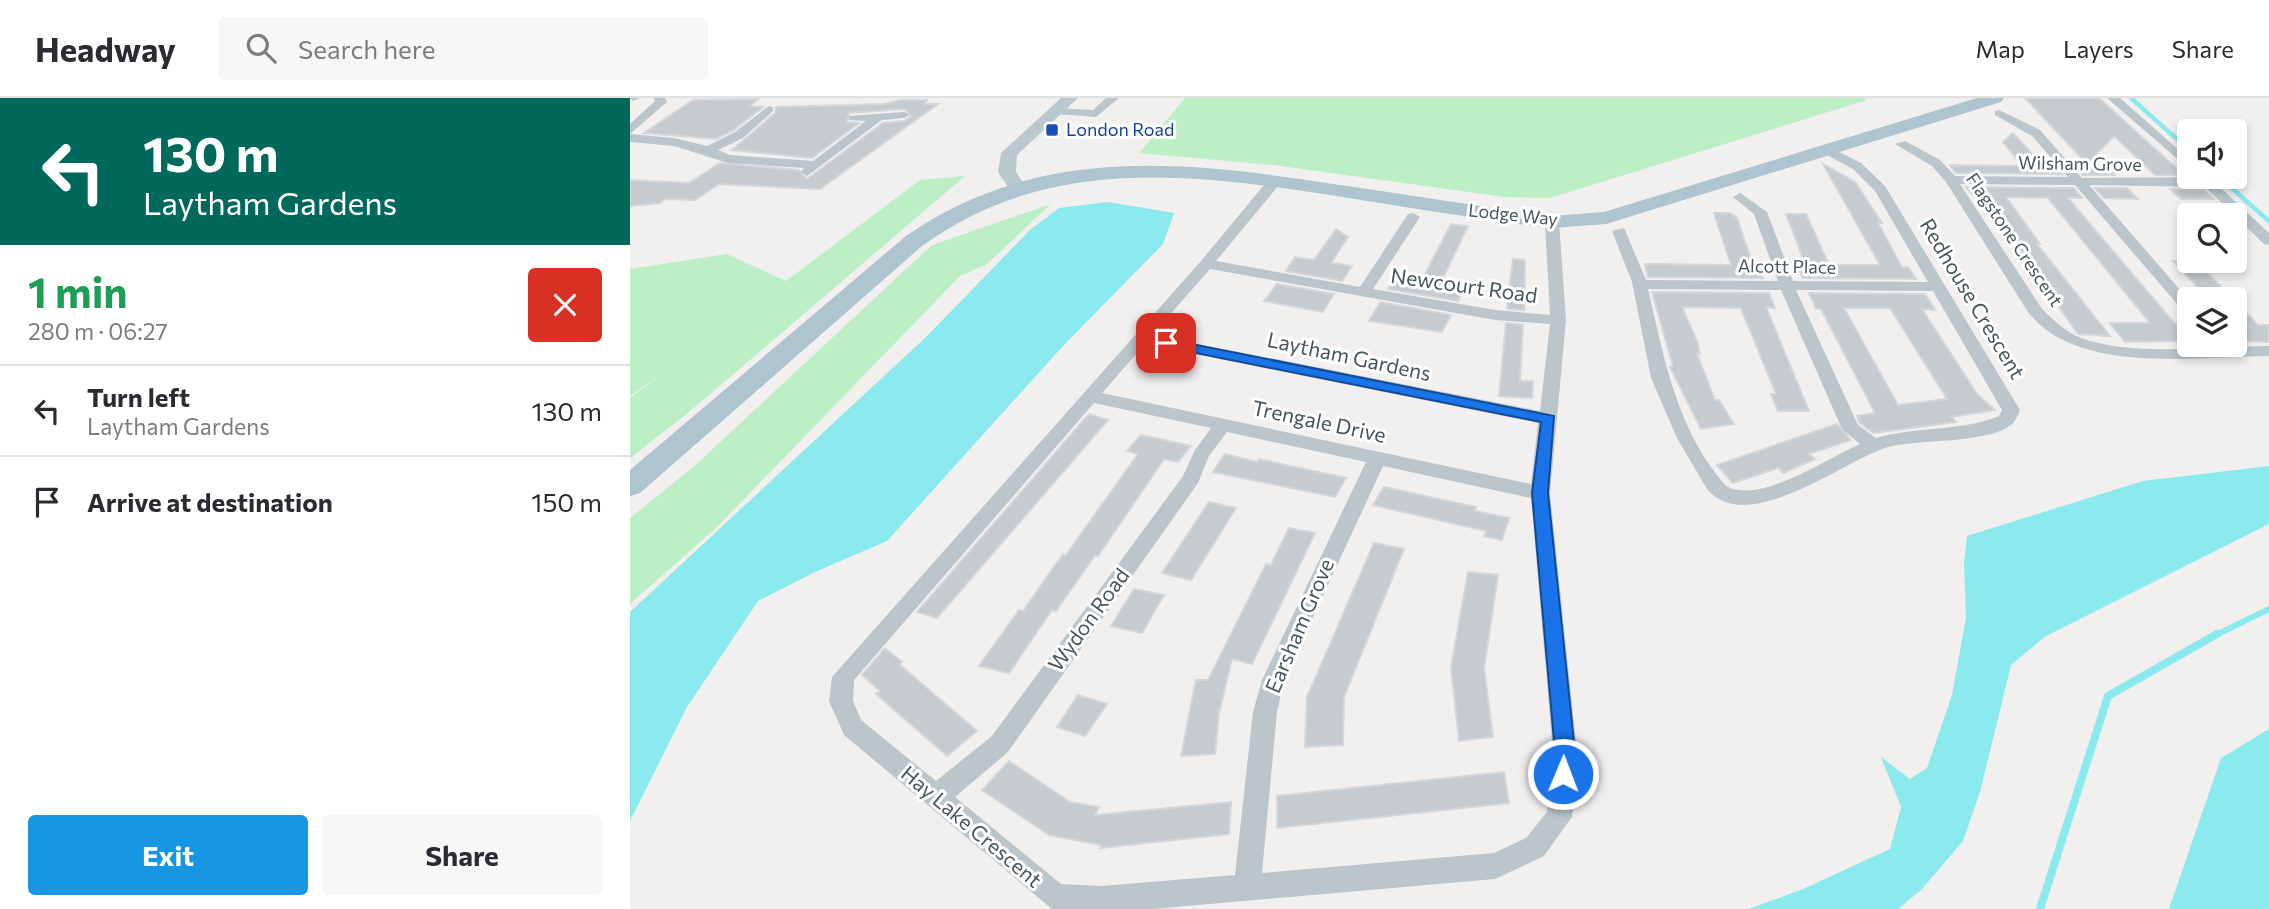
<!DOCTYPE html>
<meta charset="utf-8">
<style>
body{margin:0;font-family:Commissioner,sans-serif;background:#f7f7f7;color:#2b2b33;height:100vh;display:flex;flex-direction:column;font-size:26px;white-space:nowrap}
*{box-sizing:border-box;margin:0}
p{font-size:23px;color:#7c7c81}
.icon{flex:none;width:38px;height:38px;fill:none;stroke:currentColor;stroke-width:2;stroke-linecap:round;stroke-linejoin:round}
.map{position:relative;flex:1;overflow:hidden}
.sheet{display:flex;flex-direction:column;background:#fff;width:630px}
.sheet>*{flex:none}
.top-card{background:#00695c;color:#fff;overflow:hidden}
.fabs{position:absolute;left:1547px;top:21px;display:grid;gap:14px}
.fabs a{display:grid;place-items:center;width:70px;height:70px;border-radius:7px;background:#fff;box-shadow:0 4px 10px #0003;font-size:35px}
.pin{position:absolute;display:grid;place-items:center;width:60px;height:60px;color:#fff;margin:-30px;border-radius:14px;box-shadow:0 4px 10px #0006}
.me{position:absolute;width:77px;margin:-38px;rotate:1deg;stroke-linejoin:round;filter:drop-shadow(0 0 5px #0008)}
.turn{display:flex;align-items:center;gap:24px;height:147px;padding:0 28px;font-size:32px}
.turn .icon{width:91px;height:91px;stroke-width:2.5}
.turn b{display:block;font-size:49px;line-height:60px}
.round{display:grid;place-items:center;flex:none;width:74px;height:74px;border-radius:7px;background:#f7f7f7}
.overview{display:flex;align-items:center;justify-content:space-between;height:119px;padding:0 28px}
h1{font-size:42px;font-weight:700;line-height:52px;color:#1e9e55}
.action{display:flex;gap:14px;margin-top:auto;padding:14px 28px}
.action a{flex:1;height:80px;border-radius:7px;background:#1796e3;color:#fff;font-size:28px;font-weight:700;line-height:80px;text-align:center}
.action a+a{background:#f7f7f7;color:#2b2b33}
ul{padding:0;list-style:none}
li{display:flex;align-items:center;gap:21px;height:91px;padding:0 28px;border-top:2px solid #e1e1e2}
li div{flex:1}
li b{display:block;font-size:26px}
li em{font-style:normal}
header{display:flex;align-items:center;gap:42px;box-sizing:border-box;height:98px;padding:0 35px;background:#fff;border-bottom:2px solid #e1e1e2}
header strong{font-size:33px}
nav{display:flex;gap:38px;margin-inline-start:auto;font-size:24px}
.search{width:490px;height:63px;background:#f7f7f7;display:flex;align-items:center;gap:18px;box-sizing:border-box;padding:0 24px;border-radius:7px;color:#7c7c81;font-size:26px}
main{display:flex;flex:1;min-height:0}
.map>svg:first-child{display:block}
.green{fill:#bdefc7}
.water{fill:#8aeaed}
.lines{fill:none;stroke-linecap:round;stroke-linejoin:round}
.stream-far2{stroke:#8aeaed;stroke-width:4.5}
.stream-far1{stroke:#8aeaed;stroke-width:6}
.stream{stroke:#8aeaed;stroke-width:8}
.building{fill:#c6cbcf;stroke:#d3d7db;stroke-width:2;fill-rule:evenodd}
.street{fill:#bac6cc;fill-rule:evenodd}
.secondary{fill:#bac9d1;fill-rule:evenodd}
.primary{fill:#aec4ce;fill-rule:evenodd}
.route{fill:#1a73e8;stroke:#114b97;stroke-width:2}
.transit-dot{fill:#1a4fb4;stroke:#fff;stroke-width:2.5}
.labels{text-anchor:middle;stroke-width:6;stroke-linejoin:round;paint-order:stroke}
.far-transit-label{font-size:18px;fill:#164399;stroke:#fff;text-anchor:start}
.far-street-label{font-size:18px;fill:#47565d;stroke:#fff}
.street-label{font-size:21px;fill:#47565d;stroke:#fff}
</style>
<header>
<strong>Headway</strong>
<div class="search"><svg class="icon" aria-label="search" viewBox="0 0 24 24"><circle cx="10" cy="10" r="6"/><path d="M15 15l6 6"/></svg>Search here</div>
<nav><a>Map</a><a>Layers</a><a>Share</a></nav>
</header>
<main>
<section class="sheet">
<div class="top-card">
<div class="turn"><svg class="icon" aria-label="left" viewBox="0 0 24 24"><path d="M17 20v-9H6M10 6l-5 5 5 5"/></svg><div><b>130 m</b>Laytham Gardens</div></div>
</div>
<div class="overview"><div><h1>1 min</h1><p>280 m · 06:27</p></div><a class="round" style="background:#d93025;color:#fff"><svg class="icon" aria-label="close" viewBox="0 0 24 24"><path d="M6 6l12 12M18 6L6 18"/></svg></a></div>
<ul>
<li><svg class="icon" aria-label="left" viewBox="0 0 24 24"><path d="M17 20v-9H6M10 6l-5 5 5 5"/></svg><div><b>Turn left</b><p>Laytham Gardens</p></div><em>130 m</em></li>
<li><svg class="icon" aria-label="arrive" viewBox="0 0 24 24"><path d="M6 21V4h12l-3 4 3 4H6"/></svg><div><b>Arrive at destination</b></div><em>150 m</em></li>
</ul>
<div class="action"><a>Exit</a><a>Share</a></div>
</section>
<div class="map">
<svg width="1639" height="811" viewBox="0 0 1639 811">
<rect width="100%" height="100%" fill="#f2efef"/>
<!-- green -->
<path class="green" d="M555 0H1235L1237 2 920 100 875 99 643 67 509 55Z
M335 78 58 315 0 360V300L31 276 0 298V171L97 156 156 183 290 82Z
M421 106 357 166 330 178 86 430 0 506V420L61 371 302 147Z"/>
<!-- water -->
<path class="water" d="M478 104 544 115 533 146 433 248 257 443 185 474 128 503 57 609 0 723V514L296 239 401 131 429 110Z
M1639 368V426L1416 538 1381 567 1350 694 1333 743 1291 792 1268 811H1119L1173 791 1260 751 1271 709 1251 659 1280 681 1297 670 1322 597 1336 520 1334 466 1337 438 1513 383Z
M1639 631V811H1539L1591 660Z"/>
<g class="lines">
<!-- stream-far2 -->
<path class="stream-far2" d="M1501 0 1559 52
M1589 79 1639 123"/>
<!-- stream-far1 -->
<path class="stream-far1" d="M1584 538 1639 511"/>
<!-- stream -->
<path class="stream" d="M1410 811 1478 598 1587 536"/>
</g>
<!-- building -->
<path class="building" d="M1395 0H1469L1544 68 1557 77H1525L1484 38 1457 66Z
M128 1 120 8 133 9 104 32 86 41 14 35 63 2Z
M271 2H297L294 6H308L190 91 89 86 65 102 34 101 31 105 0 108V82L59 85 90 65 169 72 177 81 253 25 274 23 282 18 274 11 219 15 217 24 229 25 182 60 102 52 145 15 146 9 254 6Z
M1383 35 1413 68H1425L1432 76 1326 75 1320 67 1392 68 1373 44Z
M1193 66 1225 84 1252 125H1248L1272 169H1278L1286 181 1173 180 1167 168H1176L1156 116H1176L1199 167H1250Z
M1445 68H1477L1485 77H1453Z
M1336 89 1444 90 1452 100H1438L1545 226H1559V243L1495 244 1480 225H1520L1418 100 1376 99 1410 146H1407L1480 238 1448 236 1420 196H1423L1415 184 1349 98H1344Z
M1465 90H1497L1508 101 1474 100Z
M1540 91 1574 92 1584 101H1551Z
M1084 115H1100L1107 120 1123 167H1128L1133 180 1018 179 1015 166 1101 167Z
M821 126 838 128 811 184 835 188 828 203 758 191 767 176 793 180Z
M706 131 718 139 701 165 722 168 712 183 656 173 665 159 684 162Z
M883 161 895 162 894 212 878 211 877 206Z
M1543 163H1566L1603 201H1579Z
M647 186 704 196 693 214 634 203Z
M1022 194 1139 195 1145 210 1136 209 1179 313H1148L1141 296H1146L1111 210 1052 209 1067 243 1070 256H1067L1085 302H1089L1104 326 1071 331 1040 269 1043 268Z
M1179 195 1295 196 1305 212 1292 211 1347 296 1365 312 1322 319 1326 324 1244 335 1230 325 1227 318 1245 315 1191 211H1186ZM1214 210H1260L1317 301 1268 307Z
M1605 203 1628 227H1639V244L1605 243Z
M750 204 821 217 812 234 739 223Z
M876 225 893 227 890 283H903L902 300 869 298Z
M459 316 478 322 307 520 287 514Z
M1207 326 1221 342 1179 356 1185 361 1153 375 1148 370 1103 385 1087 367Z
M511 337 561 348 548 364 534 361 468 458 465 457 426 513 422 512 379 575 349 568 389 512 393 513 433 456 436 457 508 356 497 353Z
M595 356 627 364 629 361 716 380 705 399 583 374Z
M754 389 846 409 845 413 879 420 872 442 854 438 856 433 743 407Z
M579 404 606 410 561 482 532 475Z
M659 430 685 435 622 566 602 561 589 615 585 656 551 658 566 582H578L636 466 641 467Z
M744 445 774 451 714 599 713 647 675 649 677 599Z
M838 474 868 477 854 570 863 639 829 643 821 569Z
M504 491 534 497 512 535 481 528Z
M255 550 272 564 269 566 347 633 317 658 246 596 250 593 232 577Z
M448 597 477 606 455 638 427 629Z
M379 663 440 704 469 709 465 717 601 704 599 736 470 750 471 747 419 737 352 692Z
M874 674 879 705 647 730V698Z"/>
<g class="lines">
<!-- street -->
<path class="street" d="M0 0H9L3 3Z
M23 0H35L37 4 0 36V26L25 3Z
M476 0H489L466 19 426 16 420 13 426 10 463 12Z
M1477 0H1490L1559 61V71Z
M139 8 143 9V13L113 40 88 52 100 57 183 63 236 23 219 22V18L274 14 280 17 274 20 252 22 177 78 171 74 174 70 98 65 44 48 0 44V36L44 40 77 48 105 34Z
M1369 12 1410 32 1452 80 1579 79 1639 135V147L1634 146 1575 89 1459 87 1559 202V216L1554 214 1445 87 1330 86 1412 211C1423 222 1436 234 1451 240 1504 259 1583 248 1639 248V258C1568 258 1447 278 1398 214L1316 84 1302 68 1265 46 1275 43 1310 62 1325 78 1438 79 1402 38 1365 17V13Z
M1197 48 1231 65 1255 88 1390 312C1388 316 1386 323 1382 326 1357 347 1287 340 1255 350 1212 364 1117 439 1077 391L1047 340 1021 280 1002 184 982 133 994 130 1016 182 1148 183 1124 116 1103 99 1110 95 1137 114 1163 183 1298 184 1245 93 1223 71 1193 55V49ZM1018 191 1151 192 1212 331 1230 346C1197 360 1131 407 1096 388 1047 333 1034 260 1018 191ZM1166 192 1303 193 1372 312 1369 318C1330 334 1287 328 1246 340L1228 327Z
M644 80 650 84 649 87 586 163 730 189 778 116 783 115 790 119 743 191 865 212 920 217 915 124 922 120 929 124 936 222 920 395 947 654 942 719 914 758 865 781 524 811H422L214 637 199 603 202 579 571 163 639 81ZM580 171 865 222 920 226 910 313 522 237ZM515 246 908 325 901 386 472 295ZM464 305 581 330 565 352 553 378 362 638 306 683 231 622 223 603 224 582ZM597 334 736 364 632 582 623 614 605 777 472 788 431 786 325 699 378 654 568 385 579 358ZM753 368 901 400 923 654 917 714 896 740 864 755 632 775 647 614 654 582Z"/>
<!-- secondary -->
<path class="secondary" d="M431 0H448L387 57 386 74 397 91 388 96 382 95 368 74 371 55Z"/>
<!-- primary -->
<path class="primary" d="M1347 0H1374L1371 4 976 126 922 130 888 126C825 117 762 107 700 97 557 75 416 58 292 148L10 395 0 398V372L276 138C408 46 554 63 703 86 765 95 826 104 888 114L922 118 974 114Z"/>
</g>
<!-- route -->
<path class="route" d="M536 241 924 318 918 395 945 654 940 683 933 685 926 683 923 676 925 654 902 395 911 324 531 248V242Z"/>
<!-- markers -->
<rect class="transit-dot" x="415" y="25" width="14" height="14" rx="3.5"/>
<g class="labels">
<!-- far-transit labels -->
<g class="far-transit-label">
<text x="436" y="38">London Road</text>
</g>
<!-- far-street labels -->
<g class="far-street-label">
<text transform="translate(1450 66) rotate(1)" y="6">Wilsham Grove</text>
<text transform="translate(883 117) rotate(6)" y="6">Lodge Way</text>
<text transform="translate(1384 142) rotate(56)" y="6">Flagstone Crescent</text>
<text transform="translate(1157 169) rotate(1)" y="6">Alcott Place</text>
</g>
<!-- street labels -->
<g class="street-label">
<text transform="translate(834 188) rotate(8)" y="7">Newcourt Road</text>
<text transform="translate(1342 201) rotate(59)" y="7">Redhouse Crescent</text>
<text transform="translate(719 259) rotate(12)" y="7">Laytham Gardens</text>
<text transform="translate(689 324) rotate(12)" y="7">Trengale Drive</text>
<text transform="translate(459 522) rotate(-54)" y="7">Wydon Road</text>
<text transform="translate(670 528) rotate(-67)" y="7">Earsham Grove</text>
<text transform="translate(341 729) rotate(40)" y="7">Hay Lake Crescent</text>
</g>
</g>
</svg>
<div class="fabs">
<a><svg class="icon" aria-label="sound" viewBox="0 0 24 24"><path d="M4 9h4l5-4v14l-5-4H4zM17 9q2 3 0 6"/></svg></a>
<a><svg class="icon" aria-label="search" viewBox="0 0 24 24"><circle cx="10" cy="10" r="6"/><path d="M15 15l6 6"/></svg></a>
<a><svg class="icon" aria-label="layers" viewBox="0 0 24 24"><path d="M12 4l9 5-9 5-9-5zM3 14l9 5 9-5"/></svg></a>
</div>
<div class="pin" style="left:536px;top:245px;background:#d93025"><svg class="icon" aria-label="arrive" viewBox="0 0 24 24"><path d="M6 21V4h12l-3 4 3 4H6"/></svg></div>
<svg class="me" style="left:933px;top:676px" viewBox="-20 -20 40 40"><circle r="17" fill="#1a73e8" stroke="#fff" stroke-width="3"/><path d="M0-11L8 9 0 5-8 9z" fill="#fff"/></svg>
</div>
</main>
